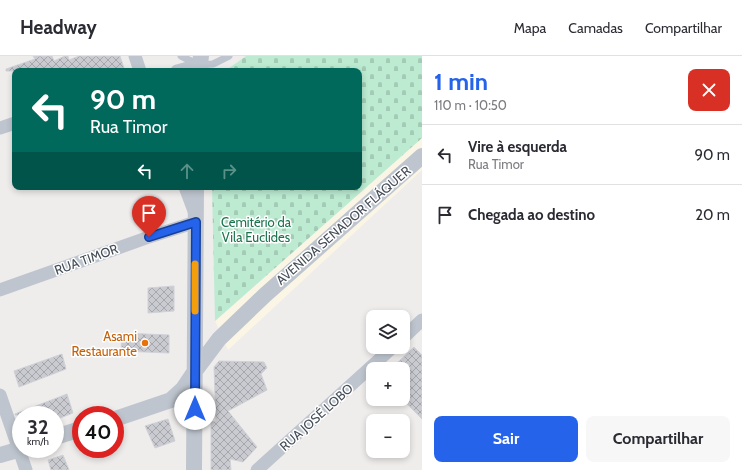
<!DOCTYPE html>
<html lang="pt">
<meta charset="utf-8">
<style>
body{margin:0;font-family:Cabin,sans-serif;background:#f7f7f7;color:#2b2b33;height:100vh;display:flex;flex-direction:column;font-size:15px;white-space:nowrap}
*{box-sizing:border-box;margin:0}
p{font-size:13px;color:#7c7c81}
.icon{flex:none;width:22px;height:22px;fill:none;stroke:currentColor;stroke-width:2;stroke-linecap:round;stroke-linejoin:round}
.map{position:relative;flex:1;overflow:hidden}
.details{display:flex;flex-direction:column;background:#fff;width:320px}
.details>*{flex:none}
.banner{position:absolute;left:12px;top:12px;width:350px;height:122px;border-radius:8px;box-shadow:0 2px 6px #0003;background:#00695c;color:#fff;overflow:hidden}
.controls{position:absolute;left:366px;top:254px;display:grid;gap:8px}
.controls a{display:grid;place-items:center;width:44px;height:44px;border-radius:8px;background:#fff;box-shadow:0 2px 6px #0003;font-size:20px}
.speed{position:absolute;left:12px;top:350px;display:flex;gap:8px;font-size:20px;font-weight:700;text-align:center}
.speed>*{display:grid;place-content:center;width:52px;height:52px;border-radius:50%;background:#fff;box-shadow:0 2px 6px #0003;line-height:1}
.speed small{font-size:10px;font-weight:400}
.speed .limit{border:6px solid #d22;background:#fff;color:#111}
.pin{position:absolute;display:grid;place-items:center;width:34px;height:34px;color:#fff;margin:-41px -17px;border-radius:50% 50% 50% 0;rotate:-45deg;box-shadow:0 0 4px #0007}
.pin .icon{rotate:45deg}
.me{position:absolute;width:44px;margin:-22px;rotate:0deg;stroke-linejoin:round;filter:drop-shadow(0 0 3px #0008)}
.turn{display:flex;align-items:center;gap:14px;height:84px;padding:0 12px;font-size:18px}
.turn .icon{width:52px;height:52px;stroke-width:2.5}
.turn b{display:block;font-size:28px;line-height:34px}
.lanes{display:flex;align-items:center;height:38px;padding:0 12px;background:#0003;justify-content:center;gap:20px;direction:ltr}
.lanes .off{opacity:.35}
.round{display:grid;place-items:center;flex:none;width:42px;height:42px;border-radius:8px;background:#f7f7f7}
.headline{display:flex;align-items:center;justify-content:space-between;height:68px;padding:0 12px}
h1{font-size:24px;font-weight:700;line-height:30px;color:#2563eb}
.cta{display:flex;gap:8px;margin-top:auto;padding:8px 12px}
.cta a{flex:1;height:46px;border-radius:8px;background:#2563eb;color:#fff;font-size:16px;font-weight:700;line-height:46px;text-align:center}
.cta a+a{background:#f7f7f7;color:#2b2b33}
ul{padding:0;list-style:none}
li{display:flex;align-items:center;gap:12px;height:60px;padding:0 12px;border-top:1px solid #e1e1e2}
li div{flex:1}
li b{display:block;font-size:15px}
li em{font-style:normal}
header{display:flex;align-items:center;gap:24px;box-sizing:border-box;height:56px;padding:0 20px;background:#fff;border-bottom:1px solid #e1e1e2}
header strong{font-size:19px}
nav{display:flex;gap:22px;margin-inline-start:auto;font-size:14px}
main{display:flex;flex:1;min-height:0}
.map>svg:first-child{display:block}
.commercial{fill:#faf5e5}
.cemetery{fill:url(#cemetery-stones)}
.building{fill:url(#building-cross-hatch);stroke:#d0d2d7}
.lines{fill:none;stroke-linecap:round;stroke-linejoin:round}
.service{stroke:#bec5ce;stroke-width:7}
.minor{stroke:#bec5ce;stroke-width:13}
.tertiary{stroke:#bec5ce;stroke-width:16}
.route-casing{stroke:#184099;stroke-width:10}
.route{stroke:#2563eb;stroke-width:7}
.slow{stroke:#f59e0b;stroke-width:7}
.food-dot{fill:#e8710a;stroke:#fff;stroke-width:1.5}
.labels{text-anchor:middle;stroke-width:3;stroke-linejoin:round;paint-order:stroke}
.park-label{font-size:13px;fill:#1c734e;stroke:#fff}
.street-label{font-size:13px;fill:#464e58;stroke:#fff}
.food-label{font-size:13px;fill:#c56008;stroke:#fff;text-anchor:end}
</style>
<header>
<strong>Headway</strong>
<nav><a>Mapa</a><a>Camadas</a><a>Compartilhar</a></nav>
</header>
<main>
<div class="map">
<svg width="422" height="414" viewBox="0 0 422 414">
<defs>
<pattern id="cemetery-stones" width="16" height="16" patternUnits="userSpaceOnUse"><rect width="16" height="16" fill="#bcebd1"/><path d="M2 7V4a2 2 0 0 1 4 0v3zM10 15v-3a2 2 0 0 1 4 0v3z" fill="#a3cbb6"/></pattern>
<pattern id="building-cross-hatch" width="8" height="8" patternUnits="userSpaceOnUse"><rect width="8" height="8" fill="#cacbd1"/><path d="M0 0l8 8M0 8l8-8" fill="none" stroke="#a6a7ac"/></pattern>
</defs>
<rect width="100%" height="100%" fill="#efecec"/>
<!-- commercial -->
<path class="commercial" d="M422 82V114L228 294 215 265Z"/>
<!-- cemetery -->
<path class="cemetery" d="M246 0H422V82L215 265 212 131H359V15H225Z"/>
<!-- building -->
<path class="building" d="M33 0H52L54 5 65 0H68L69 4 79 0H120L124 12 115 15H6V13L35 3Z
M174 230V255L148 257V232Z
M122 277 169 279V297L121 295Z
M414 291 422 299V363L403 344V313H391Z
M62 298 66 313 19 331 14 315Z
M219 305 264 306 267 312 261 318 267 334 228 355 257 391 243 406 230 403 231 414H211V366L216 365 214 311Z
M67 338 73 357 55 364V359H15V358Z
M168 363 175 385 155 392 145 370Z
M63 399 69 414H51L48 404Z"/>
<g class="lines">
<!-- service -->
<path class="service" d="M181 0 199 9 213 8 229 0"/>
<!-- minor -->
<path class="minor" d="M135 0 140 15
M177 15 199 9
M0 72 15 67
M185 131 194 155
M0 234 149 181 196 166
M403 282 422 264
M0 339 26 414
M257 414 393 291"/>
<!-- tertiary -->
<path class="tertiary" d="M199 15 201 0
M115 363 171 344 183 333 195 315 219 283 265 239 422 100
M55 381 81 373
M0 399 21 393
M194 414 196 131"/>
</g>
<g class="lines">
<!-- route casing -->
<g class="route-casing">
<path id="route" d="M149 181 196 166 195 353"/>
</g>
<!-- route -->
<use href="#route" class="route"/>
<!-- slow -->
<path class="slow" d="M195 255V208"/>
</g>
<!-- markers -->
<circle class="food-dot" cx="145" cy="287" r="4"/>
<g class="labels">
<!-- park labels -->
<g class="park-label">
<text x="256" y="171">Cemitério da<tspan x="256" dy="15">Vila Euclides</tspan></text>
</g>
<!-- street labels -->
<g class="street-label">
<text transform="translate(343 169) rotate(-41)" y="5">AVENIDA SENADOR FLÁQUER</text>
<text transform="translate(86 203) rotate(-20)" y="5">RUA TIMOR</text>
<text transform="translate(316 361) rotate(-42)" y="5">RUA JOSÉ LOBO</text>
</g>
<!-- food labels -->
<g class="food-label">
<text x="137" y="285">Asami<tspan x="137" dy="15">Restaurante</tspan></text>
</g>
</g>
</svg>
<div class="controls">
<a><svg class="icon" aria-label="layers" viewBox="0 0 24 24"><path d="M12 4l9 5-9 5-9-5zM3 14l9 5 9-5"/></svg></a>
<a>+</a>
<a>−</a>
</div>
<div class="speed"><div>32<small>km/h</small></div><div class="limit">40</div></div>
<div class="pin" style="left:149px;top:181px;background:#d93025"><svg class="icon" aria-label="arrive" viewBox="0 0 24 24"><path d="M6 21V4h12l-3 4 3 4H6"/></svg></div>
<svg class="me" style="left:195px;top:353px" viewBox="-20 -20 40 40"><circle r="19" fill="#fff"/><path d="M0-13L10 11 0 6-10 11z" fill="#2563eb"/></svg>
<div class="banner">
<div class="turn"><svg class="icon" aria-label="left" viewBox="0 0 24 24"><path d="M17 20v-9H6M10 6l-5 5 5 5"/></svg><div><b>90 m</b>Rua Timor</div></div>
<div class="lanes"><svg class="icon" aria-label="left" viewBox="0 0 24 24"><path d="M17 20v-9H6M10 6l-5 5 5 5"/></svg><svg class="icon off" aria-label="ahead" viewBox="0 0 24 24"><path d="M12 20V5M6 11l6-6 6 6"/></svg><svg class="icon off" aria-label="right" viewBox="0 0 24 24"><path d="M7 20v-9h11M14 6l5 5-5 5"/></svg></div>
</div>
</div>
<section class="details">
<div class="headline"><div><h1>1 min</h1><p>110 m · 10:50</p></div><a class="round" style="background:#d93025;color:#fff"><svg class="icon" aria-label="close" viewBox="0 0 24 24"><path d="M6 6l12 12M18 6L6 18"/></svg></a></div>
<ul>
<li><svg class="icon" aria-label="left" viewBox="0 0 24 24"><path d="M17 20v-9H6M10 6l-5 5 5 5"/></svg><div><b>Vire à esquerda</b><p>Rua Timor</p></div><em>90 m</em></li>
<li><svg class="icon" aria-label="arrive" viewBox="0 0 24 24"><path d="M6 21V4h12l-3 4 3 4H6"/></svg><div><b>Chegada ao destino</b></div><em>20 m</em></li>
</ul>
<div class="cta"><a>Sair</a><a>Compartilhar</a></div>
</section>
</main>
